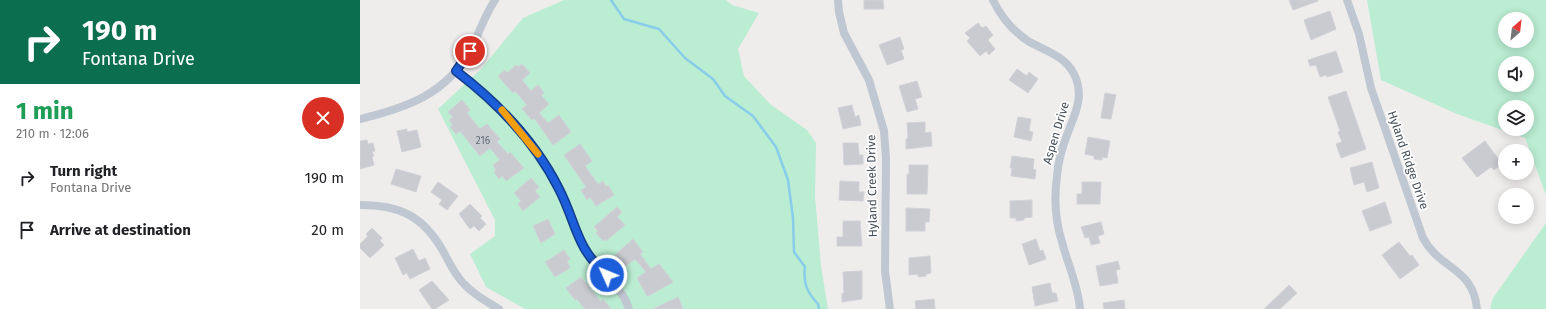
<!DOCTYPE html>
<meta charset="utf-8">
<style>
body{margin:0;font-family:"Fira Sans",sans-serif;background:#f6f6f6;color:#202124;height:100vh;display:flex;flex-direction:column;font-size:15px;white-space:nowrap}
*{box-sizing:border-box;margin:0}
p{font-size:13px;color:#757577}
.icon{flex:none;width:22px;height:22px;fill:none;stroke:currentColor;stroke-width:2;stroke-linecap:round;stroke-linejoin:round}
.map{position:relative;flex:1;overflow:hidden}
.drawer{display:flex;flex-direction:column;background:#fff;width:360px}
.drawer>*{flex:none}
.hud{background:#0b6e4f;color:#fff;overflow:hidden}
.needle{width:26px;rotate:28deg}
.tools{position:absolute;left:1138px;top:12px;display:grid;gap:8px}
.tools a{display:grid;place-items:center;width:36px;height:36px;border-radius:50%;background:#fff;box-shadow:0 2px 10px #0003;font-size:20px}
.pin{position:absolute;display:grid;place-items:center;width:34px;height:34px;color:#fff;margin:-17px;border:2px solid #fff;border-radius:50%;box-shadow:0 1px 4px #0007}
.me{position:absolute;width:44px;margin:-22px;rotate:314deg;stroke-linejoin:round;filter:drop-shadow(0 0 3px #0008)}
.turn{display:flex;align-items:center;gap:14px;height:84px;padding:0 16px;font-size:18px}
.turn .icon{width:52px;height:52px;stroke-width:2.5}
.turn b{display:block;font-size:28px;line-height:34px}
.round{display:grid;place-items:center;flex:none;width:42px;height:42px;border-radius:21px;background:#f6f6f6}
.headline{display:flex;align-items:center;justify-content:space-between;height:68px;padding:0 16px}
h1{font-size:24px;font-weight:700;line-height:30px;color:#1e9e55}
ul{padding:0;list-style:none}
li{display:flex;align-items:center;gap:12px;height:52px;padding:0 16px}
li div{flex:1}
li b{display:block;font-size:15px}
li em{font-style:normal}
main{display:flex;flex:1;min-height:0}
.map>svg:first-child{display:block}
.green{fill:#baedd2;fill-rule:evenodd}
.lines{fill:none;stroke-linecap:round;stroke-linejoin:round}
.stream{stroke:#88cde9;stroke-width:2.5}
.building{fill:#c9cbd1;stroke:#d0d2d8}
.street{stroke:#bfc7d2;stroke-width:8}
.route-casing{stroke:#123d8d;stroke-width:10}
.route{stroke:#1c5ed9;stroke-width:7}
.slow{stroke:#f59e0b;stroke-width:7}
.labels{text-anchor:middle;stroke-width:3.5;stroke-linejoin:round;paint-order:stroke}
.number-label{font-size:10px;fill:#666d77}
.street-label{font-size:12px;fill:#454e59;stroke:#fff}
</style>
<main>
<section class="drawer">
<div class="hud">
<div class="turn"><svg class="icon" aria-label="right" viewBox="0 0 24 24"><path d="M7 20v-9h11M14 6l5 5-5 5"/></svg><div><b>190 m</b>Fontana Drive</div></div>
</div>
<div class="headline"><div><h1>1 min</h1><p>210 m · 12:06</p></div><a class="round" style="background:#d93025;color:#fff"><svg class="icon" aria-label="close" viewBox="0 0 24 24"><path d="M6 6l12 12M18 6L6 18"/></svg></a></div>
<ul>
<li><svg class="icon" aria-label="right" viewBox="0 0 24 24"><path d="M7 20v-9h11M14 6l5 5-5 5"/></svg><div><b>Turn right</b><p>Fontana Drive</p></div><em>190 m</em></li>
<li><svg class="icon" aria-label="arrive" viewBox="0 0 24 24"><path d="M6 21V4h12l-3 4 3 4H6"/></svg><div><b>Arrive at destination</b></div><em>20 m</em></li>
</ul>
</section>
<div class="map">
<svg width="1186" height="309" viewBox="0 0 1186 309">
<rect width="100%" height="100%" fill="#efecec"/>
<!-- green -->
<path class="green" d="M204 0H366L372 5 399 13 378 49 384 76 410 104 447 130 456 143 455 196 461 266 468 309H165L126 287 110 254 135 236V220L78 109 121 69 163 18Z
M1007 0H1186V195L1165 138 1097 114 1021 80ZM1145 19H1167V41H1145ZM1145 63H1167V85H1145ZM1145 107H1167V129H1145Z
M1186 223V309H1130L1133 298Z"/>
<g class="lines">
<!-- stream -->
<path class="stream" d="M251 0 264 19 299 29 325 58 353 79 365 96 393 116 416 147 428 180 433 218 434 252 445 267C443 284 447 292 458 304L459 309"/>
</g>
<!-- building -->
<path class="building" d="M504 0H523L524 9H504Z
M929 0H958V1L933 10Z
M970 11 976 29 951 40 944 20Z
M618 23 622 28 626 26 633 35 628 40 635 49 629 55 626 51 620 56 607 41 610 38 605 33Z
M540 37 544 49 541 50 544 59 527 65 519 45Z
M976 51 983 72 967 77 966 75 960 77 956 65 950 66 948 60Z
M162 64 170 73 162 80 171 91 178 85 184 93 181 95 189 104 179 113 188 123 199 115 211 132 193 145 174 118 172 120 162 109 167 105 155 91 153 93 138 76 145 70 147 73 156 65 158 67Z
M657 69 667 76 669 72 678 79 668 93 649 80Z
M557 81 562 97 555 99 558 109 547 112 539 86Z
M986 91 1006 149 981 158 976 144 982 142 978 132 980 131 968 97Z
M745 93 756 95 751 119 741 118Z
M102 100 110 110 107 113 120 129 127 124 140 139 137 142 148 154 150 152 164 168 146 181 142 176 139 179 134 172 136 170 133 165 140 160 130 148 120 156 100 131 96 134 90 127 93 125 89 120 93 117 88 112Z
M492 105 495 117 499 115 501 125 483 129 478 108Z
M658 117 671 119 669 131 673 132 671 141 654 137Z
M565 122V133L571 132 572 146 546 149V139H548L547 123Z
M47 129V132L57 130 61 147 42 152 37 131Z
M728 137 750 141 747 158 742 157V160L734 159V156L725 154Z
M7 140 8 144 13 143 15 151 12 152 14 156 12 157 14 165 0 169V141Z
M1125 141 1142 164 1134 170 1131 167 1117 177 1102 158Z
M483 143H498L499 155H503V164L484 165Z
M220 144 232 161 225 166 238 184 243 181 246 187 248 185 254 195 236 206 230 197 227 200 221 190 226 187 204 155Z
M652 156 674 159 673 169 676 170 675 179 651 176 652 168H650Z
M1012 162 1019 188 1007 192 1004 182 994 185 990 168Z
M549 165H568L567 194H547V174H549Z
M36 169 61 176 56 192 31 184Z
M171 178 179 187 175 191 180 197 163 211 158 204 161 201 154 193Z
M480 181 499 182V192H504L503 201 479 200Z
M78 182 98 196 87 210 79 204 82 200 71 192Z
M722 182H741L740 204H717V194H722Z
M672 200V217L664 218V220L656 221V218H650V201Z
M1025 202 1032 223 1010 231 1002 211Z
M110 204 122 216 120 218 126 224 119 231 114 226 110 229 99 214Z
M257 207 262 212 257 217 265 225 246 241 245 239 243 241 236 233 238 231 234 227Z
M546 208 570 209 569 222H565V231H546Z
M188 219 195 234 181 243 173 226Z
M483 221H500L502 246H477V237H483Z
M741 222 744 234 738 236 740 243 731 245 729 237 725 238 721 227Z
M12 228 22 238 20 241 24 245 10 258 0 248V244L8 236 6 234Z
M273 239 283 252 280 254 291 269 299 264 313 282 290 295 287 296 277 278 286 272 275 259 266 266 255 255Z
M676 239 680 251 683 250 686 259 669 265 662 244Z
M1039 242 1050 256 1052 255 1059 265 1040 279 1022 255Z
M53 249 59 261 65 258 70 269 50 279 47 273 43 275 35 258Z
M204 250 210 259 207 261 210 268 195 277 185 262Z
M570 256 571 273 566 274V276L558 277V274L549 275V258Z
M758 261 760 269 756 270 758 283 740 286 736 266Z
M502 271V299L482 302V293H484L483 272Z
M221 277 241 302 243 299 251 309H225L217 299 215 300 206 288Z
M72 281 89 300 75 309H72L59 290Z
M690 283 692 293H696L698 301 675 306 672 287Z
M929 285 937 293 920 309H904Z
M318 297 323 309H293Z
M574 299 575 309H556L555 301Z
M764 300 765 309H744L743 303Z"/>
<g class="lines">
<!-- street -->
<path class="street" d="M478 0 479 12 484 33 509 80 524 131 526 159 525 271 530 309
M633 0C641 17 653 31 668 41 685 51 704 55 714 74 725 96 715 114 707 135 702 148 698 162 697 176 694 198 695 220 702 242 708 265 718 285 720 309
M987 0 999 34 1011 88 1063 238C1080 270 1113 267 1117 309
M96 71C138 103 176 142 199 189 210 209 214 232 226 251 238 272 262 285 269 309
M0 119C46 108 87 94 111 49 119 33 125 15 135 0
M0 205C40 205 63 216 83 251 89 262 95 275 104 284 114 295 127 302 139 309"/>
</g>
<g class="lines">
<!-- route casing -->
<g class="route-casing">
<path id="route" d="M110 51 96 71C138 103 175 141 199 189 217 224 215 247 247 275"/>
</g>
<!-- route -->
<use href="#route" class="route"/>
<!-- slow -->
<path class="slow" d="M142 110 178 154"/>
</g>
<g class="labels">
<!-- number labels -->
<g class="number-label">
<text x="123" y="144">216</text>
</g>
<!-- street labels -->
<g class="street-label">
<text transform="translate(696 133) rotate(-73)" y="4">Aspen Drive</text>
<text transform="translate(1048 160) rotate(71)" y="4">Hyland Ridge Drive</text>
<text transform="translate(512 186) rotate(-91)" y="4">Hyland Creek Drive</text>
</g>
</g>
</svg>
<div class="tools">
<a><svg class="needle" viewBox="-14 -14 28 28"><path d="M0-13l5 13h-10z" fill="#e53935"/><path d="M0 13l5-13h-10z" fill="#757577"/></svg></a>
<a><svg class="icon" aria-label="sound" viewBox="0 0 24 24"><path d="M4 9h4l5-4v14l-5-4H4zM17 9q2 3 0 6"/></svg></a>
<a><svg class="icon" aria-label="layers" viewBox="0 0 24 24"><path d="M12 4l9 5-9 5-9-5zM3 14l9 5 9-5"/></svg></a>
<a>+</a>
<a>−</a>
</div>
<div class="pin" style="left:110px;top:51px;background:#d93025"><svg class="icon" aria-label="arrive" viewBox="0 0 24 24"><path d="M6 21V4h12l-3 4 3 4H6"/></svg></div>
<svg class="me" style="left:247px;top:275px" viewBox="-20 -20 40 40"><circle r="17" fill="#1c5ed9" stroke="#fff" stroke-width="3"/><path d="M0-11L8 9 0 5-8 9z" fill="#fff"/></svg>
</div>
</main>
